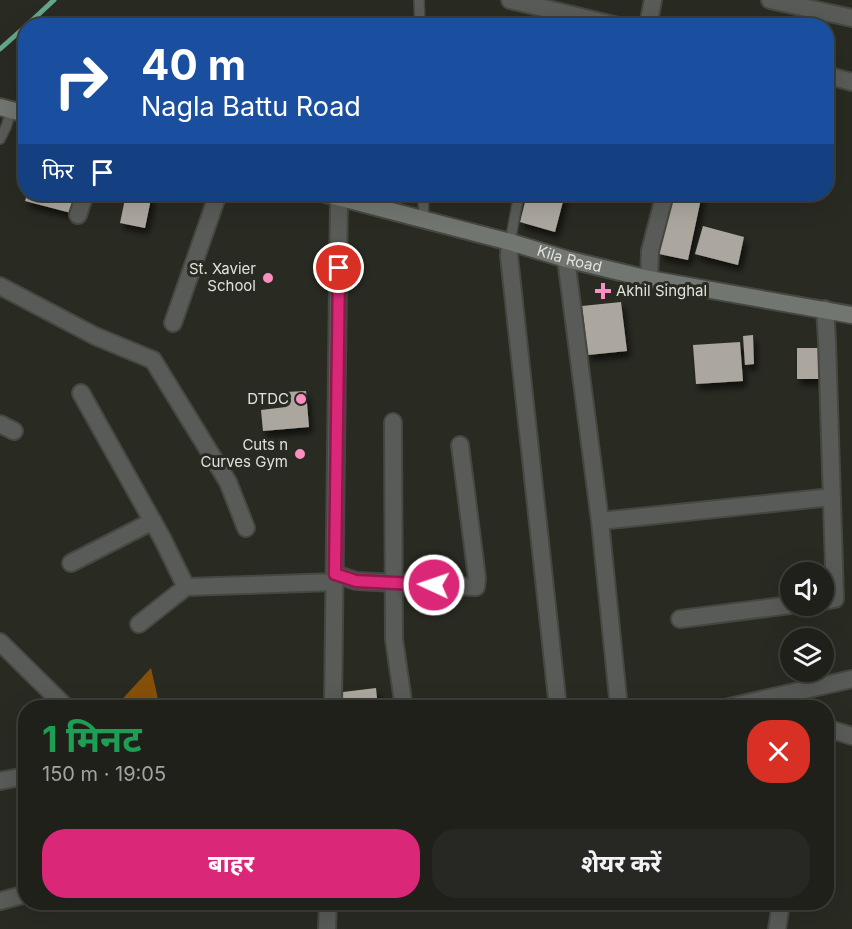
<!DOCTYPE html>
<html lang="hi">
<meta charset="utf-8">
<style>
body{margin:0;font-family:Inter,"Noto Sans Devanagari",sans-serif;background:#272823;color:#f1f3f6;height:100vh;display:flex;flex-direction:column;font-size:22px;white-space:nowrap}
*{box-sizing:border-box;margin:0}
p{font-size:20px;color:#a1a3a2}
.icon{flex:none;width:33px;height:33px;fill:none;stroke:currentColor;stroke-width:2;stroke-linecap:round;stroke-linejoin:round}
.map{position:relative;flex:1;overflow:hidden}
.details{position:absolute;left:18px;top:700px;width:816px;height:210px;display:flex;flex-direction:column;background:#1f201a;border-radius:24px;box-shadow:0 6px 24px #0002,0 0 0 2px #3c3e39}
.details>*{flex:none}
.top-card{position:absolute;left:18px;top:18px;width:816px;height:183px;border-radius:24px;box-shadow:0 6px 24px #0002,0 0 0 2px #3c3e39;background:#1a4fa0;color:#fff;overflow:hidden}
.controls{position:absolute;left:780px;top:562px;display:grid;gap:12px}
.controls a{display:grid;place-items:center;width:54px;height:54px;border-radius:50%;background:#1f201a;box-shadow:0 6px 24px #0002,0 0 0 2px #3c3e39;font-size:30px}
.pin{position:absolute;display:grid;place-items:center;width:51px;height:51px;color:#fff;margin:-26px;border:3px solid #fff;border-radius:50%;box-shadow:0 2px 6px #0007}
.me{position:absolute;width:66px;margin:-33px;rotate:273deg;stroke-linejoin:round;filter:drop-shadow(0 0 4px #0008)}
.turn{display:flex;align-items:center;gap:21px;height:126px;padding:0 24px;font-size:27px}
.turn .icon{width:78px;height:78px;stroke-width:2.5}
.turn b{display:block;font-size:42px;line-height:51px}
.then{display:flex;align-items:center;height:57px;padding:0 24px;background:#0003;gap:12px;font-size:22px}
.round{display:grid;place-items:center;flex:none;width:63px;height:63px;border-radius:24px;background:#272823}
.headline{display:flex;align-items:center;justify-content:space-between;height:102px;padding:0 24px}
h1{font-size:36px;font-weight:700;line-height:45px;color:#1e9e55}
.action{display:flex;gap:12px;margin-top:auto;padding:12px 24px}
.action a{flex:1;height:69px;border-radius:24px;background:#db2777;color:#fff;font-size:24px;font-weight:700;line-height:69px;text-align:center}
.action a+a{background:#272823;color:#f1f3f6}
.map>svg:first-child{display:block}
.forest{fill:#875009}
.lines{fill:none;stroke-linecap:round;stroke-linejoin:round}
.stream{stroke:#66a68a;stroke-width:5}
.building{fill:#aba79e;filter:url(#shadow)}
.service-casing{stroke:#464740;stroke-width:12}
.minor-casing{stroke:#464740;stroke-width:20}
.tertiary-casing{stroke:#464740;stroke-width:20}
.secondary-casing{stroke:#464740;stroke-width:20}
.service{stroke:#585b57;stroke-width:9}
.minor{stroke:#585b57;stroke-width:16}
.tertiary{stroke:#585b57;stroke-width:16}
.secondary{stroke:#727671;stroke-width:16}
.route-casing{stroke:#8e194d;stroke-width:15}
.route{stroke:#db2777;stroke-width:10}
.poi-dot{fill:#fc8fc2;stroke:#292a22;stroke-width:2}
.labels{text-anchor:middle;stroke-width:6;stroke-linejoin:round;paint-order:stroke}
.street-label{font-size:15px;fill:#e0e1dc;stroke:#292a22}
.poi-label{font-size:15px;fill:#e0e1dc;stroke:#292a22;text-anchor:end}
</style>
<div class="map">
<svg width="852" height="929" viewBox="0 0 852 929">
<defs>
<filter id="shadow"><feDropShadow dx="3.5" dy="6" stdDeviation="3" flood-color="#0009"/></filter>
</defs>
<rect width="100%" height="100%" fill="#292a22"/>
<!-- forest -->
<path class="forest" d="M151 668 160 708H114Z"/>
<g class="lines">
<!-- stream -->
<path class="stream" d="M26 26 54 0
M0 49 26 26"/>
</g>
<!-- building -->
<path class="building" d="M18 77 26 78V90L16 89Z
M27 194H76L71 213 25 201Z
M126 194H152L145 228 120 223Z
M527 194H565L555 232 520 222Z
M672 194H702L688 260 659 254Z
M703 226 744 237 738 265 695 254Z
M621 302 627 351 588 355 582 306Z
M753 335 754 364 745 365 743 336Z
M740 342 743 381 696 384 693 345Z
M797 348H821L822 379H797Z
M306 391 309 427 263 431 261 410 286 407 285 392Z
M376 688 378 708H337L335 693Z"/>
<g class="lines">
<!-- service casing -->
<g class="service-casing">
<path id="service" d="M419 0 420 26
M0 139 6 127 11 111
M423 194 424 219
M510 242 519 194"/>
</g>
<!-- minor casing -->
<g class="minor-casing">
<path id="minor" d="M510 0 618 26
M770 0 852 18
M648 26 653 0
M826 75 852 82
M78 215 85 194
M510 242 509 256 558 708
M566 259 600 521 619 708
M649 279 650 251 665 194
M0 286 95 336 153 360 228 482 246 528
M173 323 218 194
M81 393 162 538 186 587 335 582
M393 422 394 639 404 708
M0 424 14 431
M600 521 832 497
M71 563 153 521
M335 574 356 581 476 587 477 578 460 445
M824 601 835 599 827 341 825 309
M680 619 790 605
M139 624 186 587
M0 642 67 708
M725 708 852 679
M826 728 852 736
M0 781 26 776
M0 901 26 894
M777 929 781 903"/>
</g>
<!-- tertiary casing -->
<g class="tertiary-casing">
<path id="tertiary" d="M333 708 339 197
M327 929 328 903"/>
</g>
<!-- secondary casing -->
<g class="secondary-casing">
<g id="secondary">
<path d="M0 107 26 114"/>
<path id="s1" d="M326 194 510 242 566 259 649 279 852 315"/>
</g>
</g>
<!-- service -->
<use href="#service" class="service"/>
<!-- minor -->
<use href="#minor" class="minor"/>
<!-- tertiary -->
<use href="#tertiary" class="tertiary"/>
<!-- secondary -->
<use href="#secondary" class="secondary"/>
</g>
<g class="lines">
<!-- route casing -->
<g class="route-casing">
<path id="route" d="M339 268 335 574 356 581 434 585"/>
</g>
<!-- route -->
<use href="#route" class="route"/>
</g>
<!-- markers -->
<g class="poi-dot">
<circle cx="268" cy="278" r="6"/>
<path d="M600 282h6v6h6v6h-6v6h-6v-6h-6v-6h6z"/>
<circle cx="301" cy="399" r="6"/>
<circle cx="300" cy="454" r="6"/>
</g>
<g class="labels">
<!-- street labels -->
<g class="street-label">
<text dy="5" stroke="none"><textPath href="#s1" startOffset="252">Kila Road</textPath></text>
</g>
<!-- poi labels -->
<g class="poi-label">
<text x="256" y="274">St. Xavier<tspan x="256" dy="17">School</tspan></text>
<text x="616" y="296" text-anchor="start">Akhil Singhal</text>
<text x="289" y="404">DTDC</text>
<text x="288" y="450">Cuts n<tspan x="288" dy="17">Curves Gym</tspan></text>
</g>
</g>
</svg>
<div class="controls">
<a><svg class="icon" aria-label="sound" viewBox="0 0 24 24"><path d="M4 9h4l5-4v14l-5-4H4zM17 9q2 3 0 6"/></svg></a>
<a><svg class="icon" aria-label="layers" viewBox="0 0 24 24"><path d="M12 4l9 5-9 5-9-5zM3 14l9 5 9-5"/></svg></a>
</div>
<div class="pin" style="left:339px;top:268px;background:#d93025"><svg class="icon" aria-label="arrive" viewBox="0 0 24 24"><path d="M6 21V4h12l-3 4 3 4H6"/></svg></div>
<svg class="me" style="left:434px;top:585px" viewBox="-20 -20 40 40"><circle r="17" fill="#db2777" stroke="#fff" stroke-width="3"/><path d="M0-11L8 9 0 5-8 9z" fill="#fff"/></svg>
<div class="top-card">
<div class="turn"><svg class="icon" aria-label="right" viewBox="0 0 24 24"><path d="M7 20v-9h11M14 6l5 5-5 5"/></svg><div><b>40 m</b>Nagla Battu Road</div></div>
<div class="then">फिर<svg class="icon" aria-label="arrive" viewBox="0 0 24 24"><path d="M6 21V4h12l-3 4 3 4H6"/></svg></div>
</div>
<section class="details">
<div class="headline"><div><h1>1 मिनट</h1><p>150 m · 19:05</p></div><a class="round" style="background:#d93025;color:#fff"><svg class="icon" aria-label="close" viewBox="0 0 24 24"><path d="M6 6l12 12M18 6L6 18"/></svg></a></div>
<div class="action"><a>बाहर</a><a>शेयर करें</a></div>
</section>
</div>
